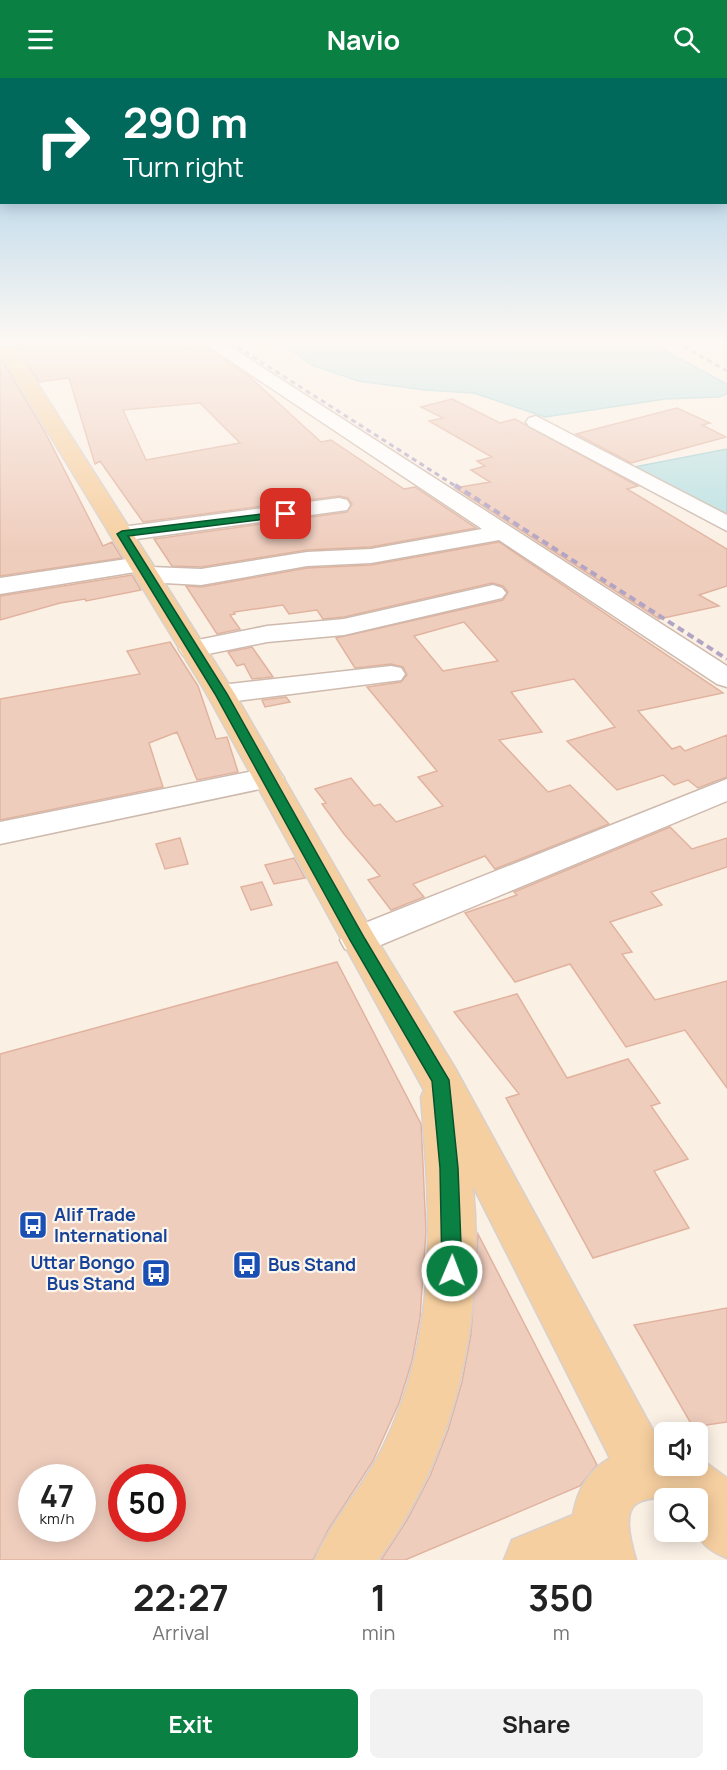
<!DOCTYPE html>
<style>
body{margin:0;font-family:Manrope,sans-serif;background:#f2f2f2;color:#222;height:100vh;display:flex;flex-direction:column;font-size:22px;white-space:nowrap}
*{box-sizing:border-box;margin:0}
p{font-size:20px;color:#767676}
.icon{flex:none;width:33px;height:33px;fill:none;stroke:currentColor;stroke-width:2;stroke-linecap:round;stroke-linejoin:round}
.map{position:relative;height:1482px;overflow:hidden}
.side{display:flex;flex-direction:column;background:#fff;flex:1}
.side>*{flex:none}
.top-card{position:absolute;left:0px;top:0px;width:728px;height:126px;box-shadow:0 3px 15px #0003;background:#00695c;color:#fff;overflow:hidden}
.tools{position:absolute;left:654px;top:1344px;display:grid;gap:12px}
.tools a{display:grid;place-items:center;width:54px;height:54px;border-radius:9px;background:#fff;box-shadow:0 3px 15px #0003;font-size:30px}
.speed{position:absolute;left:18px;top:1386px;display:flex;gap:12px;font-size:30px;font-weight:700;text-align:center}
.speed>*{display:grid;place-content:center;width:78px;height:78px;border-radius:50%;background:#fff;box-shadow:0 3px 15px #0003;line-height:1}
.speed small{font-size:15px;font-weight:400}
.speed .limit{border:9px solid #d22;background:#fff;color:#111}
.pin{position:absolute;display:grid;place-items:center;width:51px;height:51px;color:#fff;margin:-26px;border-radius:12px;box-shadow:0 3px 9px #0006}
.me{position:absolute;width:66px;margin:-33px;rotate:1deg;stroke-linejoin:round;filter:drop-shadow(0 0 4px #0008)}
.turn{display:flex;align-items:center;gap:21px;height:126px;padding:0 24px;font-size:27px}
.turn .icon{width:78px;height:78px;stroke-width:2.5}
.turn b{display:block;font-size:42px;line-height:51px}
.eta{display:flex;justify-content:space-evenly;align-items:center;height:102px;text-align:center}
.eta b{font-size:36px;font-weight:700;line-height:42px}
.button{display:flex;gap:12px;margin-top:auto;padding:12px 24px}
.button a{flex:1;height:69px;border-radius:9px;background:#0b8043;color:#fff;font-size:24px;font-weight:700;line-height:69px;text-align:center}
.button a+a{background:#f2f2f2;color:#222}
header{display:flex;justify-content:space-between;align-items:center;height:78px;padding:0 24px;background:#0b8043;color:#fff;font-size:27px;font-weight:700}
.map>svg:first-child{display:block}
.water{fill:#bae1e3;stroke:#a1d0d4;stroke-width:1.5}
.building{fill:#efcdbd;stroke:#e1b39f;stroke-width:1.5;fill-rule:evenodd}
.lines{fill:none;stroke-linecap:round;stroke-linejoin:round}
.minor-casing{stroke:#cebaae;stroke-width:3}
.major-casing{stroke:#d8d0cd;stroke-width:3}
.minor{fill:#fff;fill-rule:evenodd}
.major{fill:#f6cfa0;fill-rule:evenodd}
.rail-far1{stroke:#b2a4c4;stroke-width:3;stroke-dasharray:5 4;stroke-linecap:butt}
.rail{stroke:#b2a4c4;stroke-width:4;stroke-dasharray:7 4.5;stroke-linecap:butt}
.route{fill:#0b8043;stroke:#07532c;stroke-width:1.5}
.labels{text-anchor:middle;stroke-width:4.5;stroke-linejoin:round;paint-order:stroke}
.near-transit-label{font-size:18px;font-weight:bold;fill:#164399;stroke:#fef5ea;text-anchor:start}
</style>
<header><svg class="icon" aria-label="menu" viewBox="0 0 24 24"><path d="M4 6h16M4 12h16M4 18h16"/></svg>Navio<svg class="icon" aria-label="search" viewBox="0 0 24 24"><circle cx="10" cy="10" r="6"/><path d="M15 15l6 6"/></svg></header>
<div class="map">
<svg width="727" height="1482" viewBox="0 0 727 1482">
<rect width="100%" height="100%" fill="#fbf0e4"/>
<!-- water -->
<path class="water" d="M279 264H649L727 306V316L719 319 665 321 545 339 474 315 425 312 358 303 312 287Z
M727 371V437L634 389Z"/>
<!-- building -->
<path class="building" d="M47 264 50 269 90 264H173L179 271 202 267 250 299 321 364 331 362 404 411 415 409 476 450 371 469 307 472 201 489 172 488 154 461 347 434 352 426 348 420 339 418 143 444 100 383 95 386 69 300 39 304 15 267ZM200 325 240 365 146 382 123 332Z
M0 279 45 354 103 468 112 464 122 480 0 498Z
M452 321 500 345 515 341 638 408 627 411 727 471V508L699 517 719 528 659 541 455 410 490 404 471 392 485 388 477 383 492 379 429 343 443 340 421 329Z
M677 330 710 345 702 347 726 359 631 385 576 356Z
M499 464 723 615 638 633 672 671 680 668 685 673 727 657V699L698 710 688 702 674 707 663 697 617 712 567 663 615 649 574 601 511 614 542 654 499 662 548 714 570 707 609 746 495 791 485 778 413 806 424 819 391 832 368 802 380 798 344 756 322 726 326 725 315 711 351 700 374 728 380 726 396 744 443 728 418 699 437 693 367 609 401 604 407 597 403 589 391 586 355 590 336 560 503 522 508 514 503 508 492 505 344 539 323 541 317 532 289 536 283 527 234 534 235 536 230 537 240 551 217 556 186 508 201 509 307 490 371 487ZM464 544 498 583 443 593 414 558Z
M132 497 141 512 86 523 85 521 60 525 0 542V518Z
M170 564 198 608 216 661 227 659 238 694 197 702 177 654 149 665 163 709 0 742V621L140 596 127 573Z
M252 569 273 599 252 601 244 586 237 588 228 574Z
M286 619 290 624 265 629 262 622Z
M670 749 692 771 727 760V789L651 814 662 827 610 844 632 874 622 876 655 922 727 903V1010L685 952 626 969 570 886 515 904 465 835 517 817 514 814Z
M180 760 188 786 165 791 156 766Z
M294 780 305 800 274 806 265 787Z
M262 804 272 827 251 832 241 809Z
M337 884 421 1046 422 1065 426 1153 420 1240 412 1283 399 1325 373 1383 328 1452 313 1482H0V976ZM32 1400H82V1450H32ZM122 1400H172V1450H122Z
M517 916 567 1000 628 981 660 1025 651 1028 688 1081 654 1093 689 1150 593 1180 506 1020 519 1016 454 934Z
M478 1156 597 1387 580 1408 405 1482H381L407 1442 430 1398 448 1352 462 1304 471 1256Z
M727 1230V1344L693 1349 634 1247Z"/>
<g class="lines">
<!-- minor casing -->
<g class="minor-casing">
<path id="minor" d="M202 264H223L727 588V609L717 606 499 462 371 485 307 488 201 507 146 504 137 501 135 494 0 516V500L140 479 149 481 152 486 151 489 201 491 307 474 371 471 482 451Z
M536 338 727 437V453L529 348 526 344 529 340Z
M339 420 347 422 350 427 347 432 122 463 114 461 110 456 114 451 122 449Z
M493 507 502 510 506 515 502 520 344 557 267 564 193 579 183 577 179 571 183 565 193 563 267 548 344 541Z
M391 588 401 590 405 596 401 602 221 625 211 622 207 616 211 610 221 607Z
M268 690 279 693 284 700 279 707 0 766V744Z
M727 701V723L371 871 358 875 345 871 340 862 345 853Z"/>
</g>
<!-- major casing -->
<g class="major-casing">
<path id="major" d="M0 264H11L235 616 374 857 455 990 661 1367 664 1368V1388H698V1379L727 1400V1480C692 1466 698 1454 698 1420 641 1420 615 1412 636 1482H504L512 1462 573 1437C577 1413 589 1392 610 1380L473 1108C485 1238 457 1375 378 1482H315C331 1442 364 1409 383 1369 439 1254 431 1142 421 1019L424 1012 207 616 0 275Z"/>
</g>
<!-- minor -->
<use href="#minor" class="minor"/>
<!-- major -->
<use href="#major" class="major"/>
<!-- rail-far1 -->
<path class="rail-far1" d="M230 264 457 409
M676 264 727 293"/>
<!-- rail -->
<path class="rail" d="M455 407 727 581"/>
</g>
<!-- sky -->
<linearGradient id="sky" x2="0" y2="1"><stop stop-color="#95c6e6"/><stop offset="0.56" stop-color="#fdf8f3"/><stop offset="1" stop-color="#fdf8f3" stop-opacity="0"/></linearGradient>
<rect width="727" height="471" fill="url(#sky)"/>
<!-- route -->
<path class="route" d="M286 433 291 436 290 438 128 458 227 616 365 861 449 1002 458 1090 462 1193 459 1199 452 1202 445 1199 442 1193 440 1090 432 1003 350 862 215 616 117 456 122 453Z"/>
<!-- icons -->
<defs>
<g id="bus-square" transform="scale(1.5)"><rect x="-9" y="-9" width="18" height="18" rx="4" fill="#1a4fb4" stroke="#fef5ea"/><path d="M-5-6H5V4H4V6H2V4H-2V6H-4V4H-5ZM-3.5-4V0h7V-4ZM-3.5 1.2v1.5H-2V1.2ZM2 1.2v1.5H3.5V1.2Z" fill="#fff"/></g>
</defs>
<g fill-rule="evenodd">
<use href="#bus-square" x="33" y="1147"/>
<use href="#bus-square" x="247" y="1187"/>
<use href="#bus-square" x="156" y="1195"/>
</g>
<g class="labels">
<!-- near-transit labels -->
<g class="near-transit-label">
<text x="54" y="1143">Alif Trade<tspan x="54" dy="21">International</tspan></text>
<text x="135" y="1191" text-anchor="end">Uttar Bongo<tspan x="135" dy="21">Bus Stand</tspan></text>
<text x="268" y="1193">Bus Stand</text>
</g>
</g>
</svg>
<div class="tools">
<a><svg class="icon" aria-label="sound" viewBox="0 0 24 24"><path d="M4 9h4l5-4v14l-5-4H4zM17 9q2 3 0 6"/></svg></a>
<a><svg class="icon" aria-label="search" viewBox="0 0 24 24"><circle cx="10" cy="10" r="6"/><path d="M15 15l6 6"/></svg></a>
</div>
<div class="speed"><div>47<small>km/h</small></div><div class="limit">50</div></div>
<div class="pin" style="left:286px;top:436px;background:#d93025"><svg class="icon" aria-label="arrive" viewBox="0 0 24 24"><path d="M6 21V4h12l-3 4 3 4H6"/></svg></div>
<svg class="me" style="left:452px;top:1193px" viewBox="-20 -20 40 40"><circle r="17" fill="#0b8043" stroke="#fff" stroke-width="3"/><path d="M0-11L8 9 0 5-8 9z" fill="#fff"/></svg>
<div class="top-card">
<div class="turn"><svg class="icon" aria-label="right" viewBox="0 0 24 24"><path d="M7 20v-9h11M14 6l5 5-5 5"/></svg><div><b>290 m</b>Turn right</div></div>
</div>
</div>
<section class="side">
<div class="eta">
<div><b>22:27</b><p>Arrival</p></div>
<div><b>1</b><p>min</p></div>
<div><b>350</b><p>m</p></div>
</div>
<div class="button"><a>Exit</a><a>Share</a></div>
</section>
